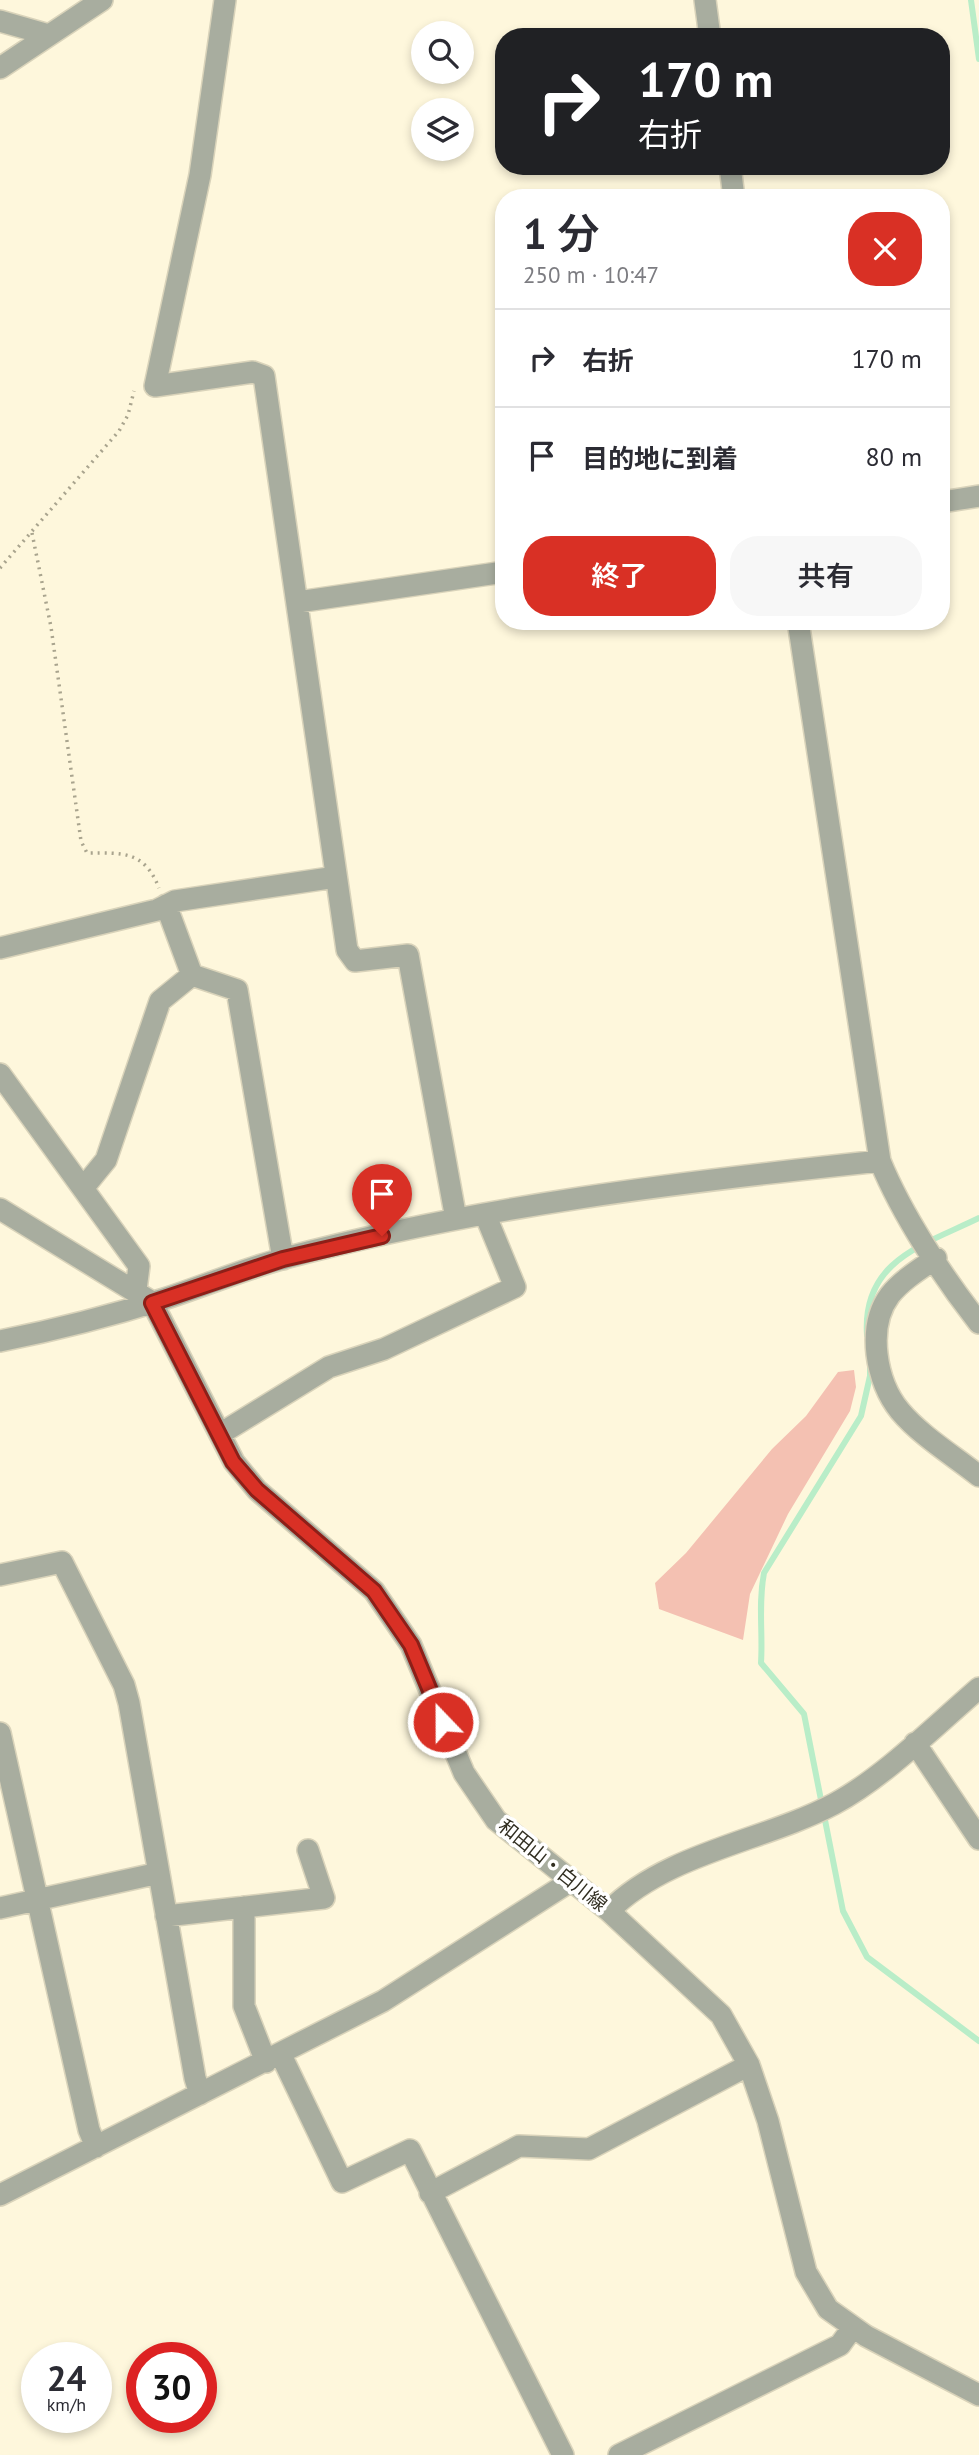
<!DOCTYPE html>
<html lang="ja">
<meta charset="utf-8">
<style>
body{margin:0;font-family:"PT Sans","Noto Sans JP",sans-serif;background:#f7f7f7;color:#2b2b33;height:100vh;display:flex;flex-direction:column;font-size:26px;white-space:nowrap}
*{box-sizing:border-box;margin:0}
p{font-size:23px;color:#7c7c81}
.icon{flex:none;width:38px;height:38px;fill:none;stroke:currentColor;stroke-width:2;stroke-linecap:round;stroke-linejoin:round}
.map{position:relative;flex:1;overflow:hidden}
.drawer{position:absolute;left:495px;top:189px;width:455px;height:441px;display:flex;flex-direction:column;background:#fff;border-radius:28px;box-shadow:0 4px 10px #0003}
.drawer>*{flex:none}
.top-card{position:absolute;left:495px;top:28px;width:455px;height:147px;border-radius:28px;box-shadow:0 4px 10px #0003;background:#202124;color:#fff;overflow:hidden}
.tools{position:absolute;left:411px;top:21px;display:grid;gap:14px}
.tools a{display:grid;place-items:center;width:63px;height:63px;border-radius:50%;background:#fff;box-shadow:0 4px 10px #0003;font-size:35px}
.speed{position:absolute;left:21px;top:2342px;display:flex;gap:14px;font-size:35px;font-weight:700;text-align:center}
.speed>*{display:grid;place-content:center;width:91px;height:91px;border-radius:50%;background:#fff;box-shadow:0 4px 10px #0003;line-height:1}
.speed small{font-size:18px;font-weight:400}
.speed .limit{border:10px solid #d22;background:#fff;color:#111}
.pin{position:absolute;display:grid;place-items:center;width:60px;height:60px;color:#fff;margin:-72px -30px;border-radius:50% 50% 50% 0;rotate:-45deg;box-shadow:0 0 7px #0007}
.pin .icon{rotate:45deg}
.me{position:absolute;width:77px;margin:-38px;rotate:338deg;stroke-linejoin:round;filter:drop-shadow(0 0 5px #0008)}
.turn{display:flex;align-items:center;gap:24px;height:147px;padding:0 28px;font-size:32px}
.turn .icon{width:91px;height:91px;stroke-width:2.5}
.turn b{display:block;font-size:49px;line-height:60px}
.round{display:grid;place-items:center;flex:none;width:74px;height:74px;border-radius:28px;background:#f7f7f7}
.summary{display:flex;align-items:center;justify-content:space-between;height:119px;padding:0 28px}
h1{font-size:42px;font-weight:600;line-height:52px}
.cta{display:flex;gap:14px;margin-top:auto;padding:14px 28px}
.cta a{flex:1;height:80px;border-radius:28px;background:#d93025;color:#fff;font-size:28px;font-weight:600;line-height:80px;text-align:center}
.cta a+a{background:#f7f7f7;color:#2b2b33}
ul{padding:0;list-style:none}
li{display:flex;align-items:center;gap:21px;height:98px;padding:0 28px;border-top:2px solid #e1e1e2}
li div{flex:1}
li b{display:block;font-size:26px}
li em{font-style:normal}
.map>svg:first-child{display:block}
.green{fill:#f4c1b2}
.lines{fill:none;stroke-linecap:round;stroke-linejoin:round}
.stream{stroke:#b9edc8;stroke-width:6}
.minor-casing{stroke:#d9d3ba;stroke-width:24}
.path{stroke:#a9a48e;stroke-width:3.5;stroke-dasharray:2 5;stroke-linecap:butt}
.minor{stroke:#a8ad9f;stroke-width:21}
.route-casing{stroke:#8d1f18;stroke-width:18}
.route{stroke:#d93025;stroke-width:12}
.labels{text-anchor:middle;stroke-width:7;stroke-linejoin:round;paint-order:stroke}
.street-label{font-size:19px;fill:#312e21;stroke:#fff}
</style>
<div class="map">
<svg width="979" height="2455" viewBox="0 0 979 2455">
<rect width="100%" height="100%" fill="#fef7dc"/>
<!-- green -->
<path class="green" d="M854 1370 856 1387 850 1411 788 1514 750 1594 743 1640 659 1609 655 1583 686 1553 772 1449 806 1416 838 1372Z"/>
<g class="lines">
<!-- stream -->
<path class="stream" d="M971 0 979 59
M867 1335C862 1260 924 1245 979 1218
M870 1366V1376L861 1416 764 1573C758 1604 763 1632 761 1663L804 1714 843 1911 867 1957 979 2041"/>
<!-- minor casing -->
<g class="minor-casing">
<path id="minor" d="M225 0 200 175 155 386 253 372 264 376 347 950 355 961 408 955 456 1219
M705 0 710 37
M0 21 49 35
M0 68 102 0
M730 166 734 198
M942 502 979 496
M298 602 504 572
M798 621 880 1161C902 1215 943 1277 979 1323
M166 905 192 975 237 990 283 1259
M0 948 157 910 175 901 336 877
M0 1074 139 1266 136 1290
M84 1187 106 1160 160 1001 192 975
M0 1209 152 1302 234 1462 257 1490 374 1591 411 1645 464 1773 496 1820 609 1911 721 2015 749 2065 768 2121 806 2272 828 2309 866 2336 979 2395
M936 1258C920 1269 902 1280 890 1295 866 1327 876 1382 900 1411 921 1436 954 1456 979 1476
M0 1341C55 1330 110 1316 164 1299 204 1286 244 1269 285 1258 480 1206 680 1182 880 1161
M220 1434 329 1367 384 1349 515 1287 485 1214
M0 1575 62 1562 124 1685 129 1703 195 2078 200 2094
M0 1733 89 2130 96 2147
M915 1743 979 1839
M244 1907V2006L266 2062
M0 1908 159 1873
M609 1911C666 1853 764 1841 834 1804 883 1778 936 1725 979 1688
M166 1916 324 1898 308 1850
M281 2055 342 2182 410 2150 563 2455
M430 2193 519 2146 589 2149 749 2065
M0 2195 383 2001 571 1881
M619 2455 840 2345 853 2327"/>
</g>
<!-- path -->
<path class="path" d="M32 533 51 627 81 841 87 853C122 853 144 850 159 888
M0 568 119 431 128 415 134 391"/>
<!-- minor -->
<use href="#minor" class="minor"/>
</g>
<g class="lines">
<!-- route casing -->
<g class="route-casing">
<path id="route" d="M382 1236 283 1259 152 1303 233 1462 257 1490 374 1591 411 1645 443 1722"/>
</g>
<!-- route -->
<use href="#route" class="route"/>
</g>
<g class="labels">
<!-- street labels -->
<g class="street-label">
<text transform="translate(553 1865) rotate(39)" y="7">和田山・白川線</text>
</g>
</g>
</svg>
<div class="tools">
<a><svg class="icon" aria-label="search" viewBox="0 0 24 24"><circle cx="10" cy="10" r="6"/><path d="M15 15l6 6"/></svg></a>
<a><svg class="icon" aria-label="layers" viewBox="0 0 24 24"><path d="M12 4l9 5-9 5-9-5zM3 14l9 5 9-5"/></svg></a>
</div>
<div class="speed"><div>24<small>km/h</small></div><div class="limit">30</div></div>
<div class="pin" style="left:382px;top:1236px;background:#d93025"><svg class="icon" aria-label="arrive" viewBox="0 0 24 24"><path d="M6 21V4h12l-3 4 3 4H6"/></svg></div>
<svg class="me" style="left:443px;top:1722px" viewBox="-20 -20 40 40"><circle r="17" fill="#d93025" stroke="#fff" stroke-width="3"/><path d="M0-11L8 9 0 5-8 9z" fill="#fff"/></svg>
<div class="top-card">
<div class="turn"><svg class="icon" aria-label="right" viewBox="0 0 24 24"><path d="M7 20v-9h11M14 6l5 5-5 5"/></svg><div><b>170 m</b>右折</div></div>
</div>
<section class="drawer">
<div class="summary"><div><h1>1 分</h1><p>250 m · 10:47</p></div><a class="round" style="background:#d93025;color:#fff"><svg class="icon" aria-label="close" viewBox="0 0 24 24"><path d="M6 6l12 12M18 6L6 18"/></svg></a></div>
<ul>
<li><svg class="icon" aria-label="right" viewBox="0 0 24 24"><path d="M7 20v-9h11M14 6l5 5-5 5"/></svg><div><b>右折</b></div><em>170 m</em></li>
<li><svg class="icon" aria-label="arrive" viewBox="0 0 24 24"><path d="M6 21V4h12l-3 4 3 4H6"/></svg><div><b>目的地に到着</b></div><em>80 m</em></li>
</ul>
<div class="cta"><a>終了</a><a>共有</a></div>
</section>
</div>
